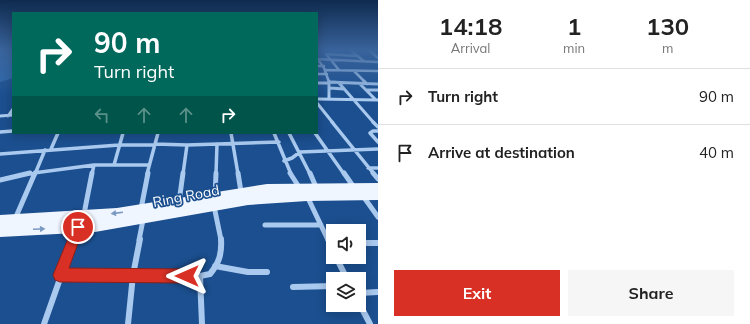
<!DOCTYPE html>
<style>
body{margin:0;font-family:Mulish,sans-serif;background:#f6f6f6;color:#222;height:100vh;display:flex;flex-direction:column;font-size:15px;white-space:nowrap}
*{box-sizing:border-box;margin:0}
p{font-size:13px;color:#767676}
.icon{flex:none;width:22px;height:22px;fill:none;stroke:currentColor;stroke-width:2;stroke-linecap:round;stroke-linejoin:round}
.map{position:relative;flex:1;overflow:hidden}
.side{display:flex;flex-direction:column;background:#fff;width:372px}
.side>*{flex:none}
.hud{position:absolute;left:12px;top:12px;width:306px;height:122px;border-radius:0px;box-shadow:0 2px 10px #0003;background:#00695c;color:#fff;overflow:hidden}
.tools{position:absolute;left:326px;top:224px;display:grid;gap:8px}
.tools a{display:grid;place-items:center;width:40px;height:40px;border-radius:0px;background:#fff;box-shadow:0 2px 10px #0003;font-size:20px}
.pin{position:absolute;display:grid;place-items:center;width:34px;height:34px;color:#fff;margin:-17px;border:2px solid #fff;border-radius:50%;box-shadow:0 1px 4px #0007}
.me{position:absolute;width:44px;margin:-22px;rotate:270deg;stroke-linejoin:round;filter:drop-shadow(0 0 3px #0008)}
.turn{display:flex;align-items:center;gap:14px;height:84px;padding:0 16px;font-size:18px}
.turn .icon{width:52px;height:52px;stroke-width:2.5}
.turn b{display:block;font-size:28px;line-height:34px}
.lanes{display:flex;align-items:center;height:38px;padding:0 16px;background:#0003;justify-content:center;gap:20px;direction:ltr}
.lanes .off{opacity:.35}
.eta{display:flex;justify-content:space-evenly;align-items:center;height:68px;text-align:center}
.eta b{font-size:24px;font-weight:700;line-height:28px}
.button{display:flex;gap:8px;margin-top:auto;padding:8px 16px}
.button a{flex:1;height:46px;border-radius:0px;background:#d93025;color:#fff;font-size:16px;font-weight:700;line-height:46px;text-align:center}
.button a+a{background:#f6f6f6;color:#222}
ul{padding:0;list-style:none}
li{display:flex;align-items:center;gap:12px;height:56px;padding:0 16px;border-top:1px solid #e0e0e0}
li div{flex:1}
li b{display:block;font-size:15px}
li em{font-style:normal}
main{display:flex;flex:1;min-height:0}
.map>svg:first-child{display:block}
.green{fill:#2e69ad}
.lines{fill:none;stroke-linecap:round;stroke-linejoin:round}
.minor-far4{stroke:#a9c9ee;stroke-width:2.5}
.minor-far3{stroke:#a9c9ee;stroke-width:3}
.minor-far2{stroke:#a9c9ee;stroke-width:3.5}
.minor-far1{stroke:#a9c9ee;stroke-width:5}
.minor{stroke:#a9c9ee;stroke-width:6}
.primary{fill:#f0f6ff;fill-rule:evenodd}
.oneway{fill:#7b9ac1}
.route{fill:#d93025;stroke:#8d1f18}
.labels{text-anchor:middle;stroke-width:3.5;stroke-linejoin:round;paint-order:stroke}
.near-street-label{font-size:14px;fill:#fff;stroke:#1b4f8f}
</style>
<main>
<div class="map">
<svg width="378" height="324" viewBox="0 0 378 324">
<rect width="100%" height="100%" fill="#1b4f8f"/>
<!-- green -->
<path class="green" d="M0 50H13V78L0 82Z"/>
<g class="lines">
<!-- minor-far4 -->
<path class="minor-far4" d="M350 50 364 61
M369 50 378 58
M317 58 324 68 329 82
M317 59 378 62
M317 66H324
M326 70 378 71
M339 70 326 54 357 56
M354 71 365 82
M317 74H327
M329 82H335"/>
<!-- minor-far3 -->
<path class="minor-far3" d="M329 81V99
M364 81 367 84
M329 82 378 84
M317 83H329
M339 83 374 123
M360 84 376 100
M330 88 344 89
M366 90H378
M317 99 378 100
M317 103 333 123
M0 116 13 115
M8 116 13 109"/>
<!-- minor-far2 -->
<path class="minor-far2" d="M332 122 374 174
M373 122 378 127
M378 131H373L370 133 378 142
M0 132 13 131
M231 133 238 174
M274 133 291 174
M289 133 310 174
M315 133 344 174
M155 144 187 145 279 142
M51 149 58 133
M0 154 119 145H155
M284 161 292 158 300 152 378 149
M114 165 123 133
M368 168H378
M26 174 94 165H149
M35 174 45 150
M92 174 94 165
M147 174 158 133
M183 174 187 145
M216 174 217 144"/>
<!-- minor-far1 -->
<path class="minor-far1" d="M238 173 241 192
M290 173 299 187
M310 173 316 187
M344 173 353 186
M373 173 378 179
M0 180 30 173
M307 196 328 240
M363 196 378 217
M215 197 216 173
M179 202 183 173
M214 206 221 240
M141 209 148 173
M84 214 92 173
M15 219 35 173
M265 225H321
M73 240 78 228
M139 240 143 220"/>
<!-- minor -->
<path class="minor" d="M328 239 333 250
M359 243H378
M336 257 347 279
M215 266 248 272H267
M60 275 200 276 210 274C219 263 222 254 221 239
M200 276 202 324
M293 287 333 286
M359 293 378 292
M359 303 370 324
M44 324 74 239
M128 324 133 275 140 239"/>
<!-- primary -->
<path class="primary" d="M378 183V200L307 201 248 205 95 232 0 237V215L117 208 267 184Z"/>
</g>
<!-- one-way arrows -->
<defs><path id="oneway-solid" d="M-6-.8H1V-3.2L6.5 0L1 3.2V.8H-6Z"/></defs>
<g class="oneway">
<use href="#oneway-solid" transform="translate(117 213) rotate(173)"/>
<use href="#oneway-solid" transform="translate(39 229) rotate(-3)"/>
</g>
<!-- sky -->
<linearGradient id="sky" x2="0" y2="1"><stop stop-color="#0f2b4f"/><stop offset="0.52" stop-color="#39639b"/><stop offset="1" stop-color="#39639b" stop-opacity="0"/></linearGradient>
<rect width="378" height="96" fill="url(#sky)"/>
<!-- route -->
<path class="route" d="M78 222 82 224 84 227 69 268 187 269 191 271 193 276 191 281 187 283 60 282 55 280 53 275 74 224Z"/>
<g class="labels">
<!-- near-street labels -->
<g class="near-street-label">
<text transform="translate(186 196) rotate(-11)" y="5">Ring Road</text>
</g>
</g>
</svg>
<div class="tools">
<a><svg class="icon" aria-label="sound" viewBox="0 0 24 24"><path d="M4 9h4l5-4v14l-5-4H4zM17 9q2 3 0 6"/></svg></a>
<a><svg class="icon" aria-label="layers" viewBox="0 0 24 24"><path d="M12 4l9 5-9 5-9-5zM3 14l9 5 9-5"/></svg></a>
</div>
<div class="pin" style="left:78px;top:227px;background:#d93025"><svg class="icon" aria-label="arrive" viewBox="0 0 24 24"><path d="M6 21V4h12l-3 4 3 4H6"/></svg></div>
<svg class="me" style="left:187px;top:276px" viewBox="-20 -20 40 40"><path d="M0-17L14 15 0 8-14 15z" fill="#d93025" stroke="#fff" stroke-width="4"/></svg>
<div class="hud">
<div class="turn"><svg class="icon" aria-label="right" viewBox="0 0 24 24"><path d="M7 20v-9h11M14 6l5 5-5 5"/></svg><div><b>90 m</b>Turn right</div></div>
<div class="lanes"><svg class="icon off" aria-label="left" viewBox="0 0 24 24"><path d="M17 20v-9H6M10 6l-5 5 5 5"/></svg><svg class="icon off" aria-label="ahead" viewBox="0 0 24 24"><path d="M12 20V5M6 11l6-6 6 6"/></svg><svg class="icon off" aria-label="ahead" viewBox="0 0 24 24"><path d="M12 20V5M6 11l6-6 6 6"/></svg><svg class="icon" aria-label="right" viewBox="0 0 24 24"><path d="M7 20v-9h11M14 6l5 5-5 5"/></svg></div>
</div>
</div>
<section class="side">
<div class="eta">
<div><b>14:18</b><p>Arrival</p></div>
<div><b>1</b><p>min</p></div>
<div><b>130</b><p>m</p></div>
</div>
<ul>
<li><svg class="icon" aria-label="right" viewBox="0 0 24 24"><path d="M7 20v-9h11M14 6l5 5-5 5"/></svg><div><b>Turn right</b></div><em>90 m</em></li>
<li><svg class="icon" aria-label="arrive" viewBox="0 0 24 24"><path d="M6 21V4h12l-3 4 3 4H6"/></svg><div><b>Arrive at destination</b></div><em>40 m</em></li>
</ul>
<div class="button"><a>Exit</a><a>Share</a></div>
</section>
</main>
